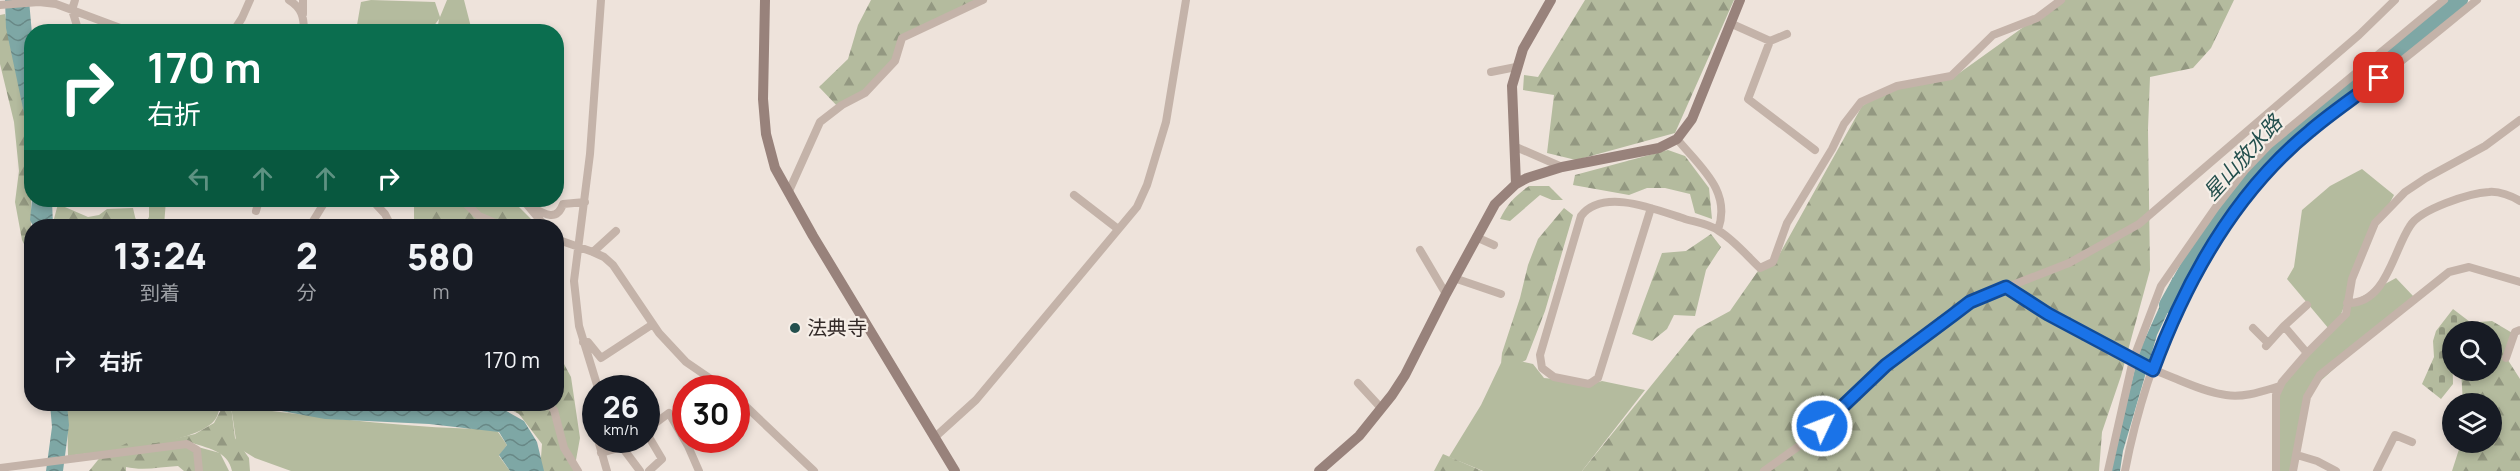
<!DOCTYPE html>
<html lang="ja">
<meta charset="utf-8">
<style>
body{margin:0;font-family:Manrope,"Noto Sans JP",sans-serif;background:#242831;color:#f1f3f6;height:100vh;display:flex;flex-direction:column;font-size:22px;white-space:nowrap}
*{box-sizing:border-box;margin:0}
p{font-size:20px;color:#9ea1a6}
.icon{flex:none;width:33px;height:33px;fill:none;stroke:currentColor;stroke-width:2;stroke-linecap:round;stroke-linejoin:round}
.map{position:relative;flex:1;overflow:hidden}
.details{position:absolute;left:24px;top:219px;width:540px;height:192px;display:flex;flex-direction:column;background:#171b24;border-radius:24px;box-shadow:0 3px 9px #0003}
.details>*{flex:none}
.guide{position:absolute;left:24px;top:24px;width:540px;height:183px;border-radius:24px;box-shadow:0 3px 9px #0003;background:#0b6e4f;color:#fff;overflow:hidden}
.tools{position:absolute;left:2442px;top:321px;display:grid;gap:12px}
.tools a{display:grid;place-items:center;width:60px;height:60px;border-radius:50%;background:#171b24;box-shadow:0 3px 9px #0003;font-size:30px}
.speed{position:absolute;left:582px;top:375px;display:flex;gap:12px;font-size:30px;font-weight:700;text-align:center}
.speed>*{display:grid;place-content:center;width:78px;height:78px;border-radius:50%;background:#171b24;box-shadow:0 3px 9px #0003;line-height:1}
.speed small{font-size:15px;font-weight:400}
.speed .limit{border:9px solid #d22;background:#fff;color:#111}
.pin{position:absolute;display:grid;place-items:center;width:51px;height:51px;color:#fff;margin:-26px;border-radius:12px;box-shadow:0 3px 9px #0006}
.me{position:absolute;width:66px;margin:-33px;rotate:47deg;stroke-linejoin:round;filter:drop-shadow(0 0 4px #0008)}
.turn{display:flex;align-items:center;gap:21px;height:126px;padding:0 24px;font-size:27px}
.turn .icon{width:78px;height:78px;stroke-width:2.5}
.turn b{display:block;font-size:42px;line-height:51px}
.lanes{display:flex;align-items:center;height:57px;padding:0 24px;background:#0003;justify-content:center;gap:30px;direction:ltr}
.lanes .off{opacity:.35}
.eta{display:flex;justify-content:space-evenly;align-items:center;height:102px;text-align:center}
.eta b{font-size:36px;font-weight:800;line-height:42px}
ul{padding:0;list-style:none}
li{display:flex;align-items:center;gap:18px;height:78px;padding:0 24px}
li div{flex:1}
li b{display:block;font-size:22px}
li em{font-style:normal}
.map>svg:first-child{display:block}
.green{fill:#b4bb9e}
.forest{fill:url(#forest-firs)}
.cemetery{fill:url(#cemetery-stones)}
.water{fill:url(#water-waves)}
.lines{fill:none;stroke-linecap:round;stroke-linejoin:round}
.river{stroke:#7ea7a5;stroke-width:16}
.street{stroke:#c4b3a9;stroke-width:8}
.secondary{stroke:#98827b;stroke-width:10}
.route-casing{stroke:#114b97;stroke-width:15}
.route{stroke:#1a73e8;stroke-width:10}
.poi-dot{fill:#234f4d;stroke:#f6eee7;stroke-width:2}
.labels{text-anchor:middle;stroke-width:4.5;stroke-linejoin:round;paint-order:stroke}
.poi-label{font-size:20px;fill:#332a28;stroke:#f6eee7;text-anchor:start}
.water-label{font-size:21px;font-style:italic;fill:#234f4d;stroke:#f6eee7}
</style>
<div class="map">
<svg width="2520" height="471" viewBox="0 0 2520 471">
<defs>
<pattern id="forest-firs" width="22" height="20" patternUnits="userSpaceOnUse" patternTransform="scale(1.5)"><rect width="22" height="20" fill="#b4bb9e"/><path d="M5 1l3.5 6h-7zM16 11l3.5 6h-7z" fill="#939881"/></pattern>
<pattern id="cemetery-stones" width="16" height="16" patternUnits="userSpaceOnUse" patternTransform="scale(1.5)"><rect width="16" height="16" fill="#b4bb9e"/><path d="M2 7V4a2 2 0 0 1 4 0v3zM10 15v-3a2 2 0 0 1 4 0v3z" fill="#939881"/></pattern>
<pattern id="water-waves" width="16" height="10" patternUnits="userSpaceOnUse" patternTransform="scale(1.5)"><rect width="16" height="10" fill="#7ea7a5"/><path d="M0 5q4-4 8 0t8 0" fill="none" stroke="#688886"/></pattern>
</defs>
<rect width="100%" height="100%" fill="#eee3db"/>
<!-- green -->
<path class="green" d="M371 0 435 2 440 17 447 0H464L472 31H437L439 19 430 31H325L357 25 361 2Z
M2362 169 2394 195 2366 248 2340 317 2350 303 2396 278 2414 297 2316 385 2305 403 2292 471H2276L2275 404 2282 382 2329 329 2287 279 2294 267 2302 210 2330 186Z
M1524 362 1533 364 1544 378 1595 383 1602 381 1645 390 1582 471H1483L1449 457 1481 405 1501 363Z
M67 404H221C219 409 218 417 214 421 193 445 101 451 68 456Z
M232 404H242V407L247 408C330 418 413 429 496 429L507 445 499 456 510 471H291L255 458 237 447 231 406H238Z
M187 444 220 453 229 471H193Z"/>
<!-- forest -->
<path class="forest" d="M871 0H980L902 38 895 61 874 86 840 109 819 87 848 59 858 25Z
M1585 0H1734L1675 133 1576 160 1547 153 1554 95 1523 90 1524 75 1538 77Z
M2061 0H2234L2211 48 2193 68 2150 77 2148 129 2150 270 2121 376 2102 432 2099 471H1582L1697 329 1730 311 1760 268 1774 264 1862 106 1889 90 1951 79Z
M5 14 31 146V258L22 240 15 202 19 171 14 122 0 64V15Z
M1668 150 1685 156 1709 188 1712 219 1695 213 1690 194 1665 188H1647L1629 195 1573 185 1575 175Z
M1529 186H1549L1563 200H1552L1540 195 1510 221 1500 219C1507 204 1516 195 1529 186Z
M149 200H166L164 226H52L58 204 88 217 99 215 107 209 133 208 136 221 144 226 149 217Z
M414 200H514L516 204 538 226H414Z
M1564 208 1573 215 1545 311 1526 360 1510 369 1501 364 1502 353 1520 298 1528 265 1538 239Z
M1711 234 1721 247 1706 270 1695 316 1674 315 1667 329 1652 341 1632 334 1662 253 1686 251Z
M2492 321 2514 334 2506 357 2520 379V471H2452L2461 443 2492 442V404L2463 403 2461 371 2492 370V332L2473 331 2479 322Z
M557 351 571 377 580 438 574 471H540L542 444 519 414 500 404H556Z
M224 404 231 406 235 438 249 458 250 471H232C228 450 206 448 189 442L195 471H184L178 466C161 467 143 471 126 467V471H89L102 455 127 443H156L195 434 214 423Z
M322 404H428L422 407 332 414Z
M1443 454 1482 471H1434Z"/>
<!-- cemetery -->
<path class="cemetery" d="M2453 309 2474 325 2469 331 2452 332 2453 384 2441 399 2422 384 2434 357 2433 341 2436 331Z"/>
<!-- water -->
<path class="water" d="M5 0H29L32 34 31 146 6 28Z
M32 200H52L53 226H33L30 220Z
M2173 277 2179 289 2157 335 2123 451 2120 471H2110L2139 352Z
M50 404H67L69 425 63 471H46L52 427Z
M243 404H308L324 408 494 404 524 421 537 442 544 471H510L499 455 507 445 499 432 429 424 325 419Z"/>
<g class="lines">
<!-- river -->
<path class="river" d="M2167 305 2207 233 2228 203 2280 144 2460 0"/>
<!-- street -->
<path class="street" d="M75 0 72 10 79 32
M289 0C302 8 304 17 304 32
M303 0V14
M0 5 39 2 56 4 131 32
M1732 24 1770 41 1748 99 1815 150
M233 32 242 18 250 0
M1770 41 1787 34
M1491 72 1516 67
M1677 139C1700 167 1732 191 1718 230
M1516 147 1562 167
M789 191 820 122 842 105 865 93 895 61 902 38 983 0
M1074 195 1118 229
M372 200 385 214 391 226
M462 200 479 216 502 226
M523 200 545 226
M526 204C540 211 556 225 563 204L585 202
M1651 208 1598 378 1589 384 1554 377 1542 368 1540 355 1581 216C1603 187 1657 210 1685 219 1695 222 1710 224 1719 231 1734 240 1747 256 1760 268L1773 262 1787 223 1832 149 1844 124 1861 102 1897 86 1951 76 1993 35 2037 18 2061 0
M256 211 259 200
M310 226 326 200
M1476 237 1494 245
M556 239 593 252 604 257 613 265 659 333 686 362 724 388
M1420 250 1446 294
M593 252 616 231
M1454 278 1501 294
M2006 287C2059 322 2115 355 2174 378 2191 385 2209 393 2226 395 2244 398 2263 391 2280 386
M2347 303C2386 305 2393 251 2410 226 2420 209 2470 193 2489 192 2499 191 2512 196 2520 201
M2284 326 2307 305
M2253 328 2268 343
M583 342H588L601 358 653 324
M2266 346 2284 326 2307 353
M2506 358 2515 332 2520 330
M1358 383 1381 408
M598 388 579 326 574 281 590 154 601 0
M736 397 814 471
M548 404 554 410 564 448 578 471
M736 408 744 402
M596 426V429
M646 430 669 413 688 446
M646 432 662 459 649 471
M934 438 976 400 1137 207 1147 185 1166 122 1186 0
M598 440 607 471
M696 440 688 446 699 471
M601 453 622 447 640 471
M2297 455 2317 461 2336 471
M0 468 187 444 197 450 199 471
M1764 471 1806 441 1886 365 1969 302 2069 263 2139 224 2359 35 2395 0
M2108 471 2133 360 2161 286 2216 207 2245 170 2269 145 2444 0
M2125 471C2147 357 2196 242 2280 159 2307 132 2337 111 2367 88 2405 59 2441 29 2477 0
M2276 471V395L2282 382 2307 353 2346 314 2352 279 2375 223 2405 192 2426 178 2485 146 2520 120
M2293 471 2307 397 2320 375 2449 272 2469 267 2520 282
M2377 471 2395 435 2412 442"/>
<!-- secondary -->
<path class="secondary" d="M765 0 763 99 766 134 775 168 813 236 955 471
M1516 184 1512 86 1523 49 1551 0
M1319 471 1359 436 1392 395 1405 375 1446 294 1495 204 1516 184 1527 178 1562 167 1659 148 1677 139 1692 119 1740 0"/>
</g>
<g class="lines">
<!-- route casing -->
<g class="route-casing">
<path id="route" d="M1822 426 1886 365 1953 315 1970 302 2006 287 2048 314 2153 370C2186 280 2234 193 2310 131 2332 112 2357 96 2379 78"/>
</g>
<!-- route -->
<use href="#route" class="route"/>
</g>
<!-- markers -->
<circle class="poi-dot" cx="795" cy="328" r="6"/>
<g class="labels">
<!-- poi labels -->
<g class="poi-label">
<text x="807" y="335">法典寺</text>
</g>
<!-- water labels -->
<g class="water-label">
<text transform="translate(2243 158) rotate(-48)" y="7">星山放水路</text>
</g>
</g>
</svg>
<div class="tools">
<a><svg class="icon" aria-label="search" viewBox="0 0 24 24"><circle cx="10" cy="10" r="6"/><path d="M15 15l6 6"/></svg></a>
<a><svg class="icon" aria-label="layers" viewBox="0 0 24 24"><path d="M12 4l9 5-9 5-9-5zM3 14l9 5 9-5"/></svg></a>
</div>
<div class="speed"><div>26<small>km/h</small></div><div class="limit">30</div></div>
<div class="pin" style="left:2379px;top:78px;background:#d93025"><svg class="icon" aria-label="arrive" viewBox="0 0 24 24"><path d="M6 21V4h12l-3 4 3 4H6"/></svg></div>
<svg class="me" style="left:1822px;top:426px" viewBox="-20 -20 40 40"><circle r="17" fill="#1a73e8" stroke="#fff" stroke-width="3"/><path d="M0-11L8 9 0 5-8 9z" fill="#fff"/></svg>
<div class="guide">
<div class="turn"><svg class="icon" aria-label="right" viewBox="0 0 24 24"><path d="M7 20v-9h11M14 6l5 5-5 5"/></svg><div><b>170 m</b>右折</div></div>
<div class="lanes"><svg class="icon off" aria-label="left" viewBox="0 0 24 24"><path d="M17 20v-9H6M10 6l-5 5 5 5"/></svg><svg class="icon off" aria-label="ahead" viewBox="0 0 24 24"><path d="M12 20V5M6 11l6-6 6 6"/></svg><svg class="icon off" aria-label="ahead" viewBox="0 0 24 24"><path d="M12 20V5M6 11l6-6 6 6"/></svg><svg class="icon" aria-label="right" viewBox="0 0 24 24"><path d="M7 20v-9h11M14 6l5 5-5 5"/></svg></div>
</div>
<section class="details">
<div class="eta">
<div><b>13:24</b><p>到着</p></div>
<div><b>2</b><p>分</p></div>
<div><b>580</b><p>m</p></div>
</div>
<ul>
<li><svg class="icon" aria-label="right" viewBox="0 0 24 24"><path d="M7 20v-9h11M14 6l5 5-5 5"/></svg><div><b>右折</b></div><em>170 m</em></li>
</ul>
</section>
</div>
